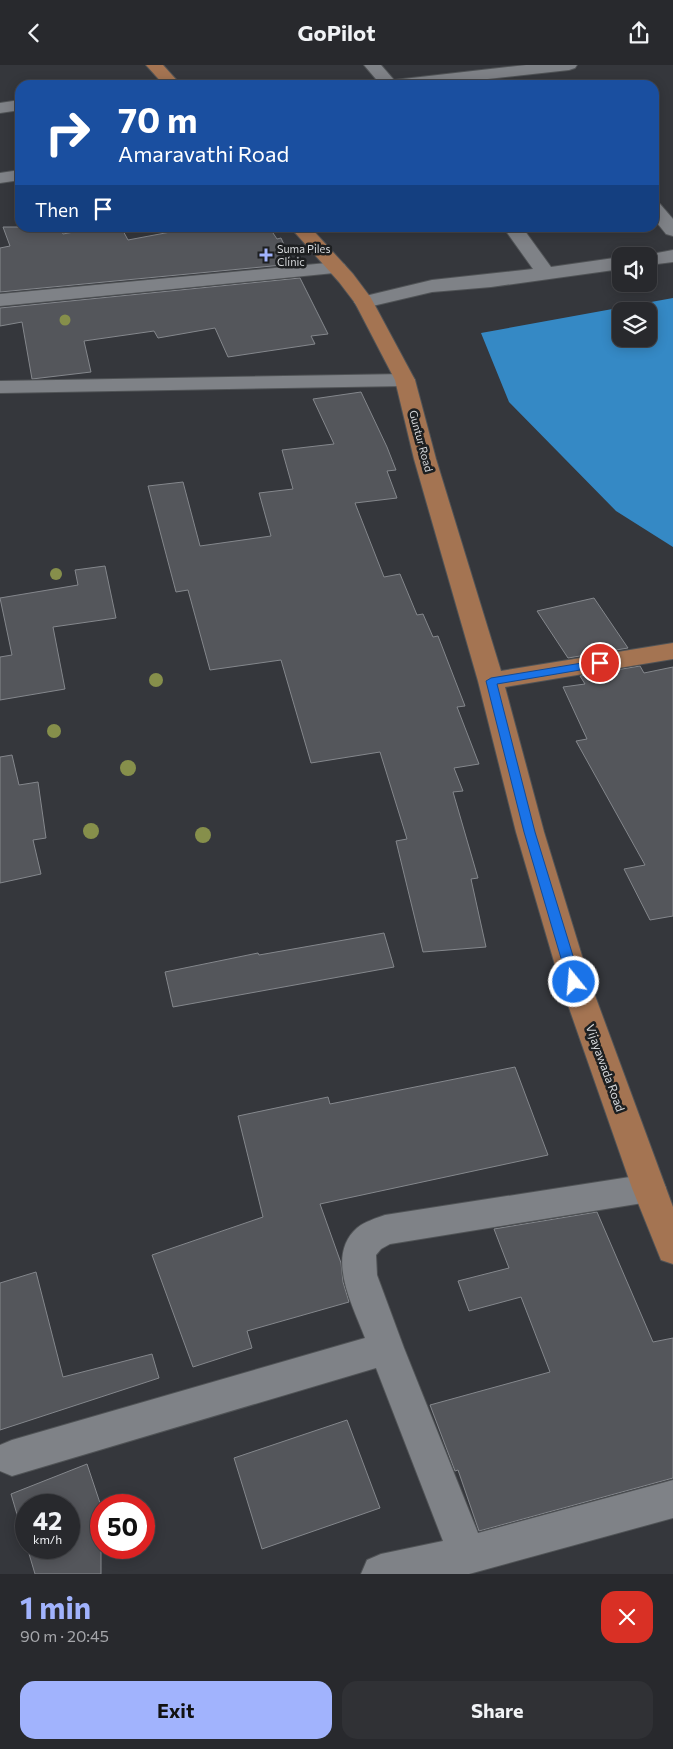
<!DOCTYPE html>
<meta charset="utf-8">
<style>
body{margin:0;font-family:Commissioner,sans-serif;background:#303135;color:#f1f3f6;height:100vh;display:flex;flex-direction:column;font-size:19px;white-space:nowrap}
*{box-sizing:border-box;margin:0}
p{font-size:16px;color:#a5a6aa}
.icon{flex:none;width:28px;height:28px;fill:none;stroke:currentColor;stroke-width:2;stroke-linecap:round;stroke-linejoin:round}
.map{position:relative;height:1509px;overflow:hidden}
.sheet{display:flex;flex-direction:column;background:#28292d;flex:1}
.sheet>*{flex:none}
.hud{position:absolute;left:15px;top:15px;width:644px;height:152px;border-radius:15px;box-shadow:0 2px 12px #0003,0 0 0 1px #444549;background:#1a4fa0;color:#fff;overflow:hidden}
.tools{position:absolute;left:612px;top:182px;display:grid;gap:10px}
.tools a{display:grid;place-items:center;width:45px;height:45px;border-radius:10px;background:#28292d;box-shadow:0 2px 12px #0003,0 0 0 1px #444549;font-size:25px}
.speed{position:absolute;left:15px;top:1429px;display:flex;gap:10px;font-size:25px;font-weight:700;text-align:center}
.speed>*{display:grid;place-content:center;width:65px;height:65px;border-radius:50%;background:#28292d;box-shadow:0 2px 12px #0003,0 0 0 1px #444549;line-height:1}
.speed small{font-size:12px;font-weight:400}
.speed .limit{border:8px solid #d22;background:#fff;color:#111}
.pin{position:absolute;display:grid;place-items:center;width:42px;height:42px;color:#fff;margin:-21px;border:2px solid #fff;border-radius:50%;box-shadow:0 1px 5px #0007}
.me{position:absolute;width:55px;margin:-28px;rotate:343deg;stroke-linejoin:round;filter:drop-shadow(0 0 4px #0008)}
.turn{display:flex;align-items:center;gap:18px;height:105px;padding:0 20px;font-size:22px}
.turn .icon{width:65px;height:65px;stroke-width:2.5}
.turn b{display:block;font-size:35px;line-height:42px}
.then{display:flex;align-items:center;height:48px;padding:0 20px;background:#0003;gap:10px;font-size:19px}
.round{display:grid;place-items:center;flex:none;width:52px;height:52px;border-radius:15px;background:#303135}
.overview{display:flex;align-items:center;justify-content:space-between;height:85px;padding:0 20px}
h1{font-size:30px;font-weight:700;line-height:38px;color:#a1b3fd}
.action{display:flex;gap:10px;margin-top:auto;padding:10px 20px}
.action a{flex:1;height:58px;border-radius:15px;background:#a1b3fd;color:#111;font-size:20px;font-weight:700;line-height:58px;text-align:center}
.action a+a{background:#303135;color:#f1f3f6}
header{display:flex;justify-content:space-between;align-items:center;height:65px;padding:0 20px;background:#28292d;font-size:22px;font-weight:700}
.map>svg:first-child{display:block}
.water{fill:#3589c5;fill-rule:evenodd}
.building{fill:#54565b;stroke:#84878c}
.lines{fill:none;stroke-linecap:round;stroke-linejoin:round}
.minor-casing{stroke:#505356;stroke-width:2}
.major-casing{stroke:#505356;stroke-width:2}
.minor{fill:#7f8287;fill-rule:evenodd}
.major{fill:#a47452;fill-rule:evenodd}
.tree{fill:#868f4b}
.route{fill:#1a73e8;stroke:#114b97}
.poi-dot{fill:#a1b3fd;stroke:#1d1f21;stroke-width:2}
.labels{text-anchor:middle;stroke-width:5;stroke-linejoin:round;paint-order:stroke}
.far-poi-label{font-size:11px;fill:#d5d7da;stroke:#1d1f21;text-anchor:start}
.far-street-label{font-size:11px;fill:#d5d7da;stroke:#1d1f21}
.street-label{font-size:12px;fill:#d5d7da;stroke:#1d1f21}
</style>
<header><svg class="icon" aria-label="back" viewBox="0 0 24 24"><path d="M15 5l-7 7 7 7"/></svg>GoPilot<svg class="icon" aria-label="share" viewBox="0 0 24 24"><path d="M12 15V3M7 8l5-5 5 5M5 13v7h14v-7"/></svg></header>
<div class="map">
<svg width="673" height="1509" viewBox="0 0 673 1509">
<rect width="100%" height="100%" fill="#35373c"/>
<!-- water -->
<path class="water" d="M673 233V482L616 446 509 337 481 268ZM621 246H649V274H621Z"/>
<!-- building -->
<path class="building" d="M3 162H60L63 169 101 162H121L128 175 197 162H269L277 174 281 173 293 199 0 227V183L10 181Z
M300 213 328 269 311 271 315 279 228 292 215 263 158 273 154 266 84 276 91 307 32 314 22 257 0 261V243Z
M361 327 387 382 396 405 387 406 397 433 355 438 384 512 400 509 417 550 423 549 433 572 438 571 465 641 457 642 479 699 454 703 463 726 453 727 478 813 471 814 486 882 423 887 396 776 407 774 380 687 311 698 281 595 210 605 188 525 176 527 148 421 183 417 200 481 271 471 259 428 293 424 282 385 334 379 313 334Z
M105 501 116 553 53 562 65 624 0 635V592L12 590 0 533 78 520 75 505Z
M594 533 628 583 568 593 537 546Z
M640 601 644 608 673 602V851L650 855 624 804 645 800 576 676 587 674 563 622 585 619 580 611Z
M12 690 19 720 38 717 46 773 33 775 41 809 0 818V692Z
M384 868 394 902 173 942 165 907 258 888 259 890Z
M515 1002 548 1090 320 1139 341 1198 343 1217 349 1237 247 1266 252 1283 193 1302 152 1190 263 1152 238 1051 328 1032 330 1039Z
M597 1147 653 1277 673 1273V1413L479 1466 458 1405 455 1406 430 1340 550 1307 521 1232 469 1246 458 1216 509 1203 494 1164Z
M36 1207 63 1312 152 1289 159 1313 0 1365V1218Z
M347 1355 380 1443 262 1484 234 1393Z
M87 1399 101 1441V1509H35L27 1482H69V1440H26V1480L11 1429Z"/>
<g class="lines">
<!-- minor casing -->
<g class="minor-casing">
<path id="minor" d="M364 0H381L394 15 526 0H577L575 3 569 5 434 20H381Z
M20 35V45L0 48V38Z
M20 105V115L0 118V108Z
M654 138 660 139 673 154V171L666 169 654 154Z
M503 162H522L551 202 621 192V204L491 222 432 227 364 243 357 241 354 237 357 233 432 215 533 204Z
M673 185V197L649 200V191H641Z
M337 197 344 199 347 203 344 207 0 241V229Z
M405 309 412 311 415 315 412 319 405 321 0 328V316Z
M649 1109 661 1113 666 1123 661 1133 649 1137 390 1179 381 1184 376 1190 377 1210 404 1283 478 1468 673 1415V1453L469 1509H361L367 1495 381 1489 443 1476 376 1303 12 1411 0 1406V1380L12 1375 365 1273C353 1241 325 1191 357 1163 364 1157 376 1153 385 1150Z"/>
</g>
<!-- major casing -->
<g class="major-casing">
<path id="major" d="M146 0H163L181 20H164Z
M290 162H310L353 209 371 233 415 315 436 394 501 606 673 578V594L505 622 544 767 590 917 673 1142V1199L661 1195 632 1123 560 917 516 767 478 616 414 394 395 315 355 238 339 217Z"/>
</g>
<!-- minor -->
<use href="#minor" class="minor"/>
<!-- major -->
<use href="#major" class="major"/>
</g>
<!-- trees -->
<g class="tree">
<circle cx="65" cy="255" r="5.5"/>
<circle cx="56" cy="509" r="6"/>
<circle cx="156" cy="615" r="7"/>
<circle cx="54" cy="666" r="7"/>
<circle cx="128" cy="703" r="8"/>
<circle cx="91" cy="766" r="8"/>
<circle cx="203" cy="770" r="8"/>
</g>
<!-- route -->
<path class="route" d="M600 595 605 598 604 601 497 619 535 767 581 917 579 921H570L568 917 524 767 486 616 491 613Z"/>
<!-- markers -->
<path class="poi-dot" d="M263.5 182.5h5v5h5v5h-5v5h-5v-5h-5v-5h5z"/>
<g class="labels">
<!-- far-poi labels -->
<g class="far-poi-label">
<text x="277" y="188">Suma Piles<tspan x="277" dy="13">Clinic</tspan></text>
</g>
<!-- far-street labels -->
<g class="far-street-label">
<text transform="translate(421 376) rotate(75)" y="4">Guntur Road</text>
</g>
<!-- street labels -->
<g class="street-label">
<text transform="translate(605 1003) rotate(70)" y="4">Vijayawada Road</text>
</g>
</g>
</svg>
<div class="tools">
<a><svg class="icon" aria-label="sound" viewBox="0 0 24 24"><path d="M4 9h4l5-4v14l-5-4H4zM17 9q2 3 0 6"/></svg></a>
<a><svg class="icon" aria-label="layers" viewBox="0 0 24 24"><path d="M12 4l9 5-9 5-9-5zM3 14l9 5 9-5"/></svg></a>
</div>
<div class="speed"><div>42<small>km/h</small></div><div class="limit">50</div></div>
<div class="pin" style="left:600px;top:598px;background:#d93025"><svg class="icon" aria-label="arrive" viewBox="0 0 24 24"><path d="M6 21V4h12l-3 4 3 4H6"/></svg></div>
<svg class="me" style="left:574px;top:917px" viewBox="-20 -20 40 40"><circle r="17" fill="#1a73e8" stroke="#fff" stroke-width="3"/><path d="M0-11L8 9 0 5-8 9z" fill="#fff"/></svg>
<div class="hud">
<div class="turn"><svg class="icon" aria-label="right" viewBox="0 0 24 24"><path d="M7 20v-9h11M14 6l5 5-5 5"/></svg><div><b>70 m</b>Amaravathi Road</div></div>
<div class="then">Then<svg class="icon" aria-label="arrive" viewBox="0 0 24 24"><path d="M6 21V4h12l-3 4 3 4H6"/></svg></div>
</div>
</div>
<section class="sheet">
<div class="overview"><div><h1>1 min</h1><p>90 m · 20:45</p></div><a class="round" style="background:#d93025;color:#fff"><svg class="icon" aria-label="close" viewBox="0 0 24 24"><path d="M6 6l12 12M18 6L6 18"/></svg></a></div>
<div class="action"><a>Exit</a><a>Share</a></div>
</section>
